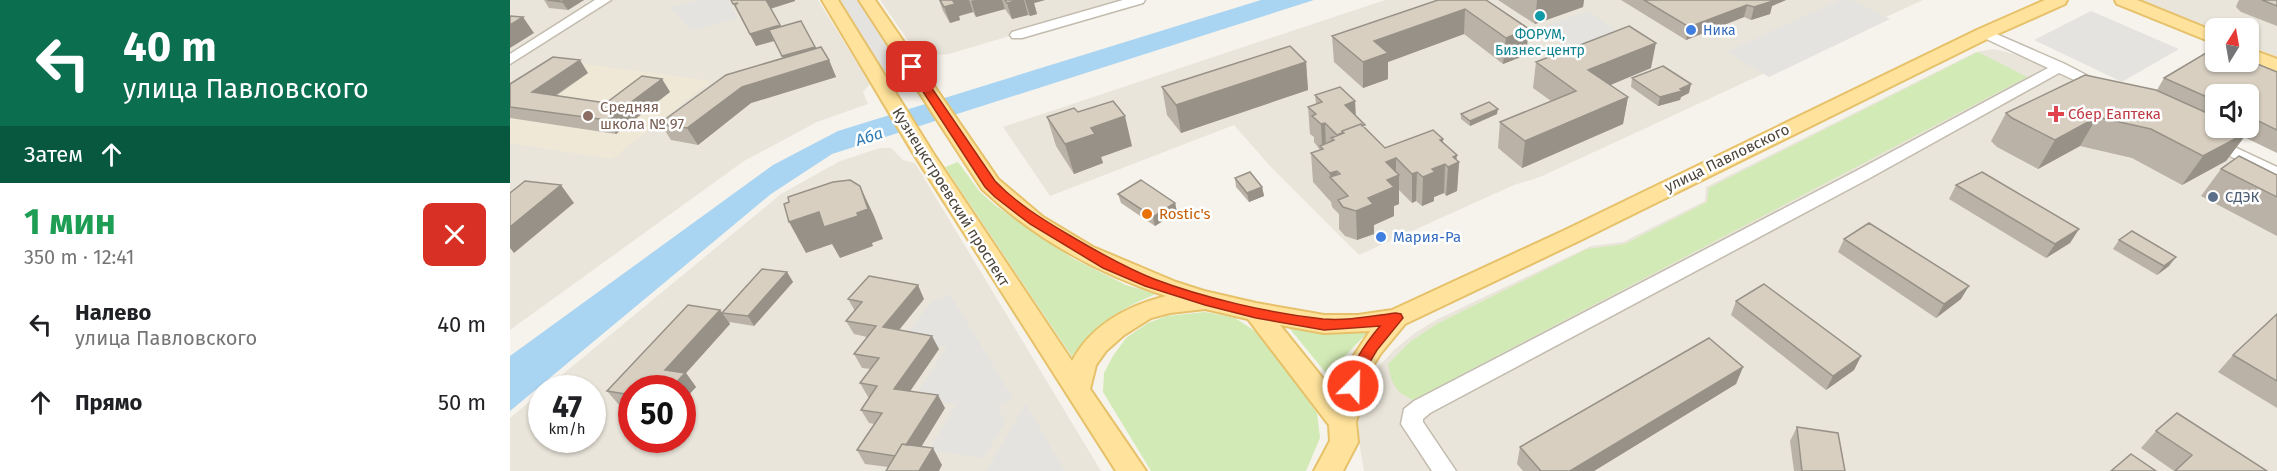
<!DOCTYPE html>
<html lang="ru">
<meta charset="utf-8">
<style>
body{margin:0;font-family:"Fira Sans",sans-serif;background:#f2f2f2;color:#202124;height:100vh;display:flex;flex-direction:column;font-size:22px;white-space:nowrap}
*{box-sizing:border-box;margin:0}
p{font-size:20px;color:#757577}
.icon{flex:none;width:33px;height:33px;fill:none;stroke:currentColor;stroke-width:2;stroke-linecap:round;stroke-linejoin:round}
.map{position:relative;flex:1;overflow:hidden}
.side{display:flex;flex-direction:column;background:#fff;width:510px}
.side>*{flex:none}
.banner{background:#0b6e4f;color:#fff;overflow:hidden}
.needle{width:39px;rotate:11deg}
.controls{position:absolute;left:1695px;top:18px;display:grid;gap:12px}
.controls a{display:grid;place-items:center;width:54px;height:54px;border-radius:9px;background:#fff;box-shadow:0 2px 4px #0004;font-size:30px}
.speed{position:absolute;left:18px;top:375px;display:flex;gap:12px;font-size:30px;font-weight:700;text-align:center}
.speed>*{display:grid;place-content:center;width:78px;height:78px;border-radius:50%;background:#fff;box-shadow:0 2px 4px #0004;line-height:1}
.speed small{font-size:15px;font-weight:400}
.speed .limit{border:9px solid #d22;background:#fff;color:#111}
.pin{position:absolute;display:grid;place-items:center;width:51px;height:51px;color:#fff;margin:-26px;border-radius:12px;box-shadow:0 3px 9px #0006}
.me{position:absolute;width:66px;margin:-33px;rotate:23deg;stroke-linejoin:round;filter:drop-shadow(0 0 4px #0008)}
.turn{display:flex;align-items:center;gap:21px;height:126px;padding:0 24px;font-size:27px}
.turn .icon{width:78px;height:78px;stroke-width:2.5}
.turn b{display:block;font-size:42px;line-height:51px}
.then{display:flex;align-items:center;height:57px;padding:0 24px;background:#0003;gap:12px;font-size:22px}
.round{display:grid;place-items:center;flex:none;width:63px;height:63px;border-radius:9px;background:#f2f2f2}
.head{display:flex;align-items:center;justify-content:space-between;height:102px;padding:0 24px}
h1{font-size:36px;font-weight:700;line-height:45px;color:#1e9e55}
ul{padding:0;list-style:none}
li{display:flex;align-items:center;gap:18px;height:78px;padding:0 24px}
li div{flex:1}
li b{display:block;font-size:22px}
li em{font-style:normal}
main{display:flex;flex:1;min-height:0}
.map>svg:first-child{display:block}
.residential{fill:#eae5da;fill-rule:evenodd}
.education{fill:#efe8d6}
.green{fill:#d2eab5}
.parking{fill:#e5e3e0}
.water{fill:#a9d4f2}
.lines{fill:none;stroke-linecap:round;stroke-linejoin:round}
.minor-casing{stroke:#c2bbae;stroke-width:3}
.major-casing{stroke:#e6c16a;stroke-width:4}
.minor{fill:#fff;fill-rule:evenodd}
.major{fill:#ffe39c;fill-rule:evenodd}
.wall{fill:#bab2a6;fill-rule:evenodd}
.shaded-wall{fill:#979187}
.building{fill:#d8cfc1;stroke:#979187;stroke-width:1.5}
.route{fill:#fc3f1d;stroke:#a42913;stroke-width:1.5}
.culture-dot{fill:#0f9aa8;stroke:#fff;stroke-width:2}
.shop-dot{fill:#3f7fe0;stroke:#fff;stroke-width:2}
.health-dot{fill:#e0444e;stroke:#fff;stroke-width:2}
.education-dot{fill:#8d6e63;stroke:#fff;stroke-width:2}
.service-dot{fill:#5c6f8a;stroke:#fff;stroke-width:2}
.food-dot{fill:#e8710a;stroke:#fff;stroke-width:2}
.labels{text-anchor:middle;stroke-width:5;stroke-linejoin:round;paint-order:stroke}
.far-shop-label{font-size:14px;fill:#366cbe;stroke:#fff;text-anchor:start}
.far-culture-label{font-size:14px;fill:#0d838f;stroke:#fff}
.education-label{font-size:15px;fill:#785e54;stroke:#fff;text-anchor:start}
.health-label{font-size:15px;fill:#be3a42;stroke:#fff;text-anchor:start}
.street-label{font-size:15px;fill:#4b4439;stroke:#fff}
.service-label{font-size:15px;fill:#4e5e75;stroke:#fff;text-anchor:start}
.food-label{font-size:15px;fill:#c56008;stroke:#fff;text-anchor:start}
.shop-label{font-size:15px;fill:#366cbe;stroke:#fff;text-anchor:start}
.water-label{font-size:16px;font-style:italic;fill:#2e7ab2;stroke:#fff}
</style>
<main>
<section class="side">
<div class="banner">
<div class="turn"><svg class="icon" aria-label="left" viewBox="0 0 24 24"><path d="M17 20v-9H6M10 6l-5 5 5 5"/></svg><div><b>40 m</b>улица Павловского</div></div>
<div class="then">Затем<svg class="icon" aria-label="ahead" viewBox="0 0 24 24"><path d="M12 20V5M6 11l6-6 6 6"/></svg></div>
</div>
<div class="head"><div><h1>1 мин</h1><p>350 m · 12:41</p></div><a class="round" style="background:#d93025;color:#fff"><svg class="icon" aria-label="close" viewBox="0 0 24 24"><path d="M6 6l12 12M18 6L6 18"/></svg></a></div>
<ul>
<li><svg class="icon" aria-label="left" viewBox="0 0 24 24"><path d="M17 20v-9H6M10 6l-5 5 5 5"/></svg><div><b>Налево</b><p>улица Павловского</p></div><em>40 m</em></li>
<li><svg class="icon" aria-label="ahead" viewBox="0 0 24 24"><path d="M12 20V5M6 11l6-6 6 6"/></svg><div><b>Прямо</b></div><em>50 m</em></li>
</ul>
</section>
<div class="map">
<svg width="1767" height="471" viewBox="0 0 1767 471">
<rect width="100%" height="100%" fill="#f6f3ec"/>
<!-- residential -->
<path class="residential" d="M0 0H88L0 55Z
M98 0H308L360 84 353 92 358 104 307 122 234 161 0 330V62Z
M370 0H620L439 54 427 55 412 54 404 49Z
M875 0H1413L1030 177 1004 185 849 255 760 166 724 125 540 196 493 127Z
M1630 0H1767V57L1739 45 1738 28H1706L1705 31Z
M1484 49 1512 56 1767 181V471H854L849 442 848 411 853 391 864 372 884 350 905 333 926 320 1081 246 1113 242 1195 201 1196 187 1466 52Z
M370 148H381L393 160 405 163 591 471H0V418L31 392 32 440H82V388H36L271 194 330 161ZM122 388H172V440H122Z"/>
<!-- education -->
<path class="education" d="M45 60 201 81 102 159 0 143V89Z"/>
<!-- green -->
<path class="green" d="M1468 52 1517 77 903 400C884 391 882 384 878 364L900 342 925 325 1077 249 1115 244 1197 202 1199 188Z
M448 162 470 192 486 206 562 258 616 285 646 294C608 310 584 323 565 361L435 167Z
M695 312 725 318 751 335 807 413 810 438 796 471H641L593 392 594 373 603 356 616 338 638 323 657 316Z
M780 329 814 332H858L834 357 820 378Z"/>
<!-- parking -->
<path class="parking" d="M187 0H219L227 18 182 31 160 8Z
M328 0H350L393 65 373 72Z
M1330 0H1341L1380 19 1259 77 1216 52Z
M1078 11 1110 33 1061 51 1029 28Z
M1581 11 1669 49 1612 82 1524 40Z
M440 294 503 398 488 406 495 423 473 458 419 450 446 404 404 398 437 347 393 340 421 302Z
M516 404 555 471H476Z"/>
<!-- water -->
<path class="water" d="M751 0H804L322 154 261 194 0 411V356L263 165 328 131Z"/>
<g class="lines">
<!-- minor casing -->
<g class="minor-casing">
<path id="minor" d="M85 0H101L0 64V54Z
M613 0H635L633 3 512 38H502L500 35 502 32Z
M1475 29 1555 64 1601 88 1598 91H1588L1549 73 1358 179 920 413 913 419V422L946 471H922L891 424 894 409 904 401 1346 171 1538 68 1470 36 1468 33 1470 30Z
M1701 136 1767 167V179L1695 144 1693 141Z"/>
</g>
<!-- major casing -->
<g class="major-casing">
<path id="major" d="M312 0H328L423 153 562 361C582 324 617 306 656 296 587 273 525 239 472 189L349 0H365L488 179 533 217 583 247 666 282 694 291 746 303 814 315H848L882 310 1055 230 1469 29 1535 0H1557L1555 4 1481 37 1071 240 895 324 871 353 860 370 846 422 848 442 833 471H804L820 441 819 425 738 319 695 309 660 313 641 318 614 335 596 351 586 365 580 389 636 471H606L403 153ZM770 325 814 333 860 331 835 369 827 396Z
M1605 0H1627L1706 32V44L1607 4Z
M1738 48 1767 59V71L1738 60Z"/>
</g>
<!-- minor -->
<use href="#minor" class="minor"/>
<!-- major -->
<use href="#major" class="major"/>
</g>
<!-- wall -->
<path class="wall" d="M34 0H74L58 10 39 8Z
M221 0H285V1L261 8 271 27 306 48 319 60 326 77 241 103 188 145 161 140 150 123 273 58 265 41 246 46Z
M429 0H535L524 3 527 14 520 16 518 15 502 19 495 9 466 17 463 12 449 16 450 20 440 23 433 11Z
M976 0 1016 55 993 64 954 34 878 62V79L853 88 824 62 822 36Z
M988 0H1074L1073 7 1025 24Z
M1111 0H1276L1262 6 1260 14 1241 20 1234 17 1176 40Z
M1729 0H1767V26L1731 12 1726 7 1727 4Z
M796 62 798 90 671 133 657 115 652 87Z
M1026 62 1141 68 1100 85 1118 97 1113 124 1012 168 988 148 990 122 1041 101 1023 88Z
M1767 72V153L1734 137 1716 161 1672 185 1622 158 1570 146 1528 169 1487 147 1481 141 1496 113 1647 90 1654 78ZM1706 94H1738V128H1706Z
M78 73 46 96 96 103 152 79 160 92 106 134 0 118V84Z
M1122 78 1179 93 1171 97 1170 100 1148 106 1121 87Z
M805 95 845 101 846 116 855 129 875 148 933 143 949 162 947 191 936 196 934 193 924 197V201L912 206 906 201 902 203 889 190V204L884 206V216L864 225V234L847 240 835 236 829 229V214L822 207 821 202 803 182 801 153 810 150 804 142V137L800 134 798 107 806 104Z
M568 112 622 146 591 157 593 163 564 174 546 146 537 117Z
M951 114H987L960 126 951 119Z
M1711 169 1767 175V236L1691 196Z
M725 178 752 187 754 196 739 202 726 187Z
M1446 185 1569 229 1560 243 1536 258 1439 199Z
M608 194 665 203 667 212 645 226 611 203Z
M1334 239 1451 299 1426 318 1328 252Z
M1609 240 1659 266 1647 275 1603 249Z
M277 272 283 282 244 326 219 322 220 324 176 373 186 387 172 402V388H122V407L109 405 97 391 210 310 212 313Z
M338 299H414L389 330 429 349 400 391 435 408 411 447 432 465 378 467 355 464 347 450 364 424 359 423 351 410 359 397H358L350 383 361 369 352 368 344 354 357 337 344 334 336 321 345 311Z
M1226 301 1351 356 1344 370 1316 390 1221 315Z
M1767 314V408L1708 372 1723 355Z
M1233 367 1226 384 1084 471H1013L1007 464 1010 447Z
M1287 427 1335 471H1284L1280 441Z
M1646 431 1757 471H1664L1631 448Z"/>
<!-- shaded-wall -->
<path class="shaded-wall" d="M55 0H74L58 10 52 2Z
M255 0H285V1L260 9Z
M445 0H459L463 12 449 16 450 20 440 23 434 7 443 1Z
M465 0H492L495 9 466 17 461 1Z
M509 0H514L518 15 502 19 497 3Z
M515 0H535L524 3 527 14 520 16Z
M1027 0H1074L1073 7 1025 24Z
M1255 0H1276L1262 6 1260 14 1241 20 1244 7Z
M1237 5 1234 17 1176 40 1179 27Z
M955 9 954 34 878 62V79L853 88V62L864 41Z
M13 17 24 33 0 48V25Z
M270 25 276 37 246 46 240 34Z
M1019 29 1016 55 993 64 996 38Z
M1146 43 1141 68 1074 96 1078 70Z
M305 47 311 59 279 69 272 56Z
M70 60 78 73 31 105 22 92Z
M319 60 326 77 241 103 188 145 177 128 232 87Z
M796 62 798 90 671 133 666 105Z
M152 79 160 92 106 134 97 120Z
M1181 84 1179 93 1171 97 1170 100 1148 106 1150 97Z
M1118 97 1113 124 1012 168 1015 141Z
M845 101 846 128 835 105Z
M988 109 987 114 960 126V121Z
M615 116 622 146 591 157 593 163 564 174 555 144 581 128Z
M1587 117 1570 146 1528 169 1545 140Z
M815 123 816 150 812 148 811 124Z
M1738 132 1716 161 1672 185 1693 156Z
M933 139 932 165 935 164 934 193 924 197V201L912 206 913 177 930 140Z
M947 155 946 163 949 162 947 191 936 196 938 167 943 157Z
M886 158V176L889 175V204L884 206V216L864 225V234L847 240 846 211 876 162Z
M827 171 828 185 820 178V173Z
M907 172 906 201 902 203V174Z
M51 185 64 203 4 253 0 248V227Z
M350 186 364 216 373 239 362 243 363 246 330 258 322 244 296 253 279 222 309 212 347 213Z
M752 187 754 196 739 202 737 193Z
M665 203 667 212 645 226 643 217Z
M1569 229 1560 243 1536 258 1545 244Z
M1666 257 1659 266 1647 275 1654 266Z
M277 272 283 282 244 326 238 316Z
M408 285 414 299 380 341 373 327Z
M1459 286 1451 299 1426 318 1434 304Z
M210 310 220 324 176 373 186 387 172 402V388H161L155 370Z
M422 336 429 349 392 403 384 389Z
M1351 356 1344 370 1316 390 1323 376Z
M1233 367 1226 384 1084 471H1060Z
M428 395 435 408 397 470 389 456Z
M423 448 432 465 429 471H409Z"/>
<!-- building -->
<path class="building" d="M37 0H55L52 2Z
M221 0H256L270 25 240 34 225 5 228 3 223 4Z
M430 0H445L443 1 445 4 434 7Z
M495 0H509L497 3Z
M928 0H976L1019 29 996 38 955 9 864 41 878 53 853 62 822 36Z
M1134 0H1261L1263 1 1244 7 1237 5 1179 27Z
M1752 0H1767V6Z
M0 16 13 17 0 25Z
M291 21 305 47 272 56 259 30Z
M1119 26 1146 43 1078 70 1118 97 1015 141 990 122 1066 91 1026 62Z
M780 46 796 62 666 105 652 87Z
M311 47 319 60 232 87 177 128 150 123 216 75Z
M1706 47V62H1738V60L1767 72V130L1738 116V94H1706V101L1654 78Z
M43 57 70 60 22 92 96 103 132 76 152 79 97 120 0 107V84Z
M1153 66 1181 84 1170 89 1172 91 1150 97 1122 78Z
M1575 75 1646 90 1706 117V128H1728L1738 132 1693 156 1641 129 1587 117 1545 140 1502 118 1496 113Z
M830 87 845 101 835 105 855 125 852 126 851 124 832 131V133L827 135 815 123 811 124 802 116 806 114 798 107 812 102 805 95Z
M603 101 615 116 581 128 585 134 555 144 537 117 564 108 568 112Z
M979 102 988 109 960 121 951 114Z
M851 124 875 148 923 130 933 139 930 140 947 155 943 157 949 162 938 167 935 164 922 169 925 172 913 177 907 172 902 174 886 158 876 162 889 175 877 180 884 187 858 198 863 204 846 211 833 207 828 200 838 196 820 177 830 174 827 171 820 173 801 153 813 149 810 146 824 140 821 138 834 133 832 131Z
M1729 156 1767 175V197L1711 169Z
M740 172 752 187 737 193 725 178Z
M1472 172 1569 229 1545 244 1446 185Z
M340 180 350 186 358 209 347 213 348 216 314 227 309 212 279 222 274 204 279 202 278 197 323 182Z
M631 180 665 203 643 217 608 194Z
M15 181 51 185 0 227V193Z
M1359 223 1459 286 1434 304 1334 239Z
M1622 231 1666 257 1654 266 1609 240Z
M252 269 277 272 238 316 212 313Z
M359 276 408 285 373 327 422 336 384 389 428 395 396 445 392 444 385 456 347 450 372 413 351 410 367 386 350 383 369 358 344 354 366 326 336 321 352 302 338 299Z
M1254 284 1351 356 1323 376 1226 301Z
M178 305 210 310 155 370 175 373 161 388H122V395L97 391Z
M1767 314V381L1723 355Z
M1199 338 1233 367 1060 471H1031L1010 447Z
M1667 413 1757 471H1665L1682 455 1646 431Z
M1287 427 1328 433 1335 471H1292Z
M392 444 423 448 409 471H376Z
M1621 454 1646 471H1601Z"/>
<!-- route -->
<path class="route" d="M402 64 406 65 485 181C506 203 532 219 559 235 586 251 614 267 644 279 694 298 759 313 813 319 837 321 862 316 886 313L891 314 893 318 867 350 855 370 848 391 843 393 837 391 835 386C842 363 854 345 870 326L814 330 746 318 695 305 635 286 593 268 520 224 485 197 475 187 397 67Z"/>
<!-- markers -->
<circle class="culture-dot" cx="1030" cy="16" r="6"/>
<g class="shop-dot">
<circle cx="1181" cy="30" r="6"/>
<circle cx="871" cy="237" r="6"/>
</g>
<path class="health-dot" d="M1543 105h6v6h6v6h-6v6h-6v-6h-6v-6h6z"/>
<circle class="education-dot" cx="78" cy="116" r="6"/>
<circle class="service-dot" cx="1703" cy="197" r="6"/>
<circle class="food-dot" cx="637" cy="214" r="6"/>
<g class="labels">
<!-- far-shop labels -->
<g class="far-shop-label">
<text x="1193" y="35">Ника</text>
</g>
<!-- far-culture labels -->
<g class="far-culture-label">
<text x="1030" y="39">ФОРУМ,<tspan x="1030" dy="16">Бизнес-центр</tspan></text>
</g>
<!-- education labels -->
<g class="education-label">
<text x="90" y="112">Средняя<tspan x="90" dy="17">школа № 97</tspan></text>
</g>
<!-- health labels -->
<g class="health-label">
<text x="1558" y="119">Сбер Еаптека</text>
</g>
<!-- street labels -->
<g class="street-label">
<text transform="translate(1217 158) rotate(-26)" y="5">улица Павловского</text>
<text transform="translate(441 197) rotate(58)" y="5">Кузнецкстроевский проспект</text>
</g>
<!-- service labels -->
<g class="service-label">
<text x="1715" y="202">СДЭК</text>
</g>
<!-- food labels -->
<g class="food-label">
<text x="649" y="219">Rostic's</text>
</g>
<!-- shop labels -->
<g class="shop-label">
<text x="883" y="242">Мария-Ра</text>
</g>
<!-- water labels -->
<g class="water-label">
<text transform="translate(359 136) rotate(-18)" y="6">Аба</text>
</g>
</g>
</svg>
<div class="controls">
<a><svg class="needle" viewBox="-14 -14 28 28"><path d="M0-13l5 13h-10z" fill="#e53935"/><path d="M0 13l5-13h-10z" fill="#757577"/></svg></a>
<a><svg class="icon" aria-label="sound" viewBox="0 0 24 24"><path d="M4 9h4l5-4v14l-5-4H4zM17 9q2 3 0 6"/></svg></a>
</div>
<div class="speed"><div>47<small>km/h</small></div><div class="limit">50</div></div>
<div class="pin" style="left:402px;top:67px;background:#d93025"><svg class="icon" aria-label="arrive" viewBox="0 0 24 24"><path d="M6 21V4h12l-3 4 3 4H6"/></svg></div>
<svg class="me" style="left:843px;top:386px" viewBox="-20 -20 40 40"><circle r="17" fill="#fc3f1d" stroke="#fff" stroke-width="3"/><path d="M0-11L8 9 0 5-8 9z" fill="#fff"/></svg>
</div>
</main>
